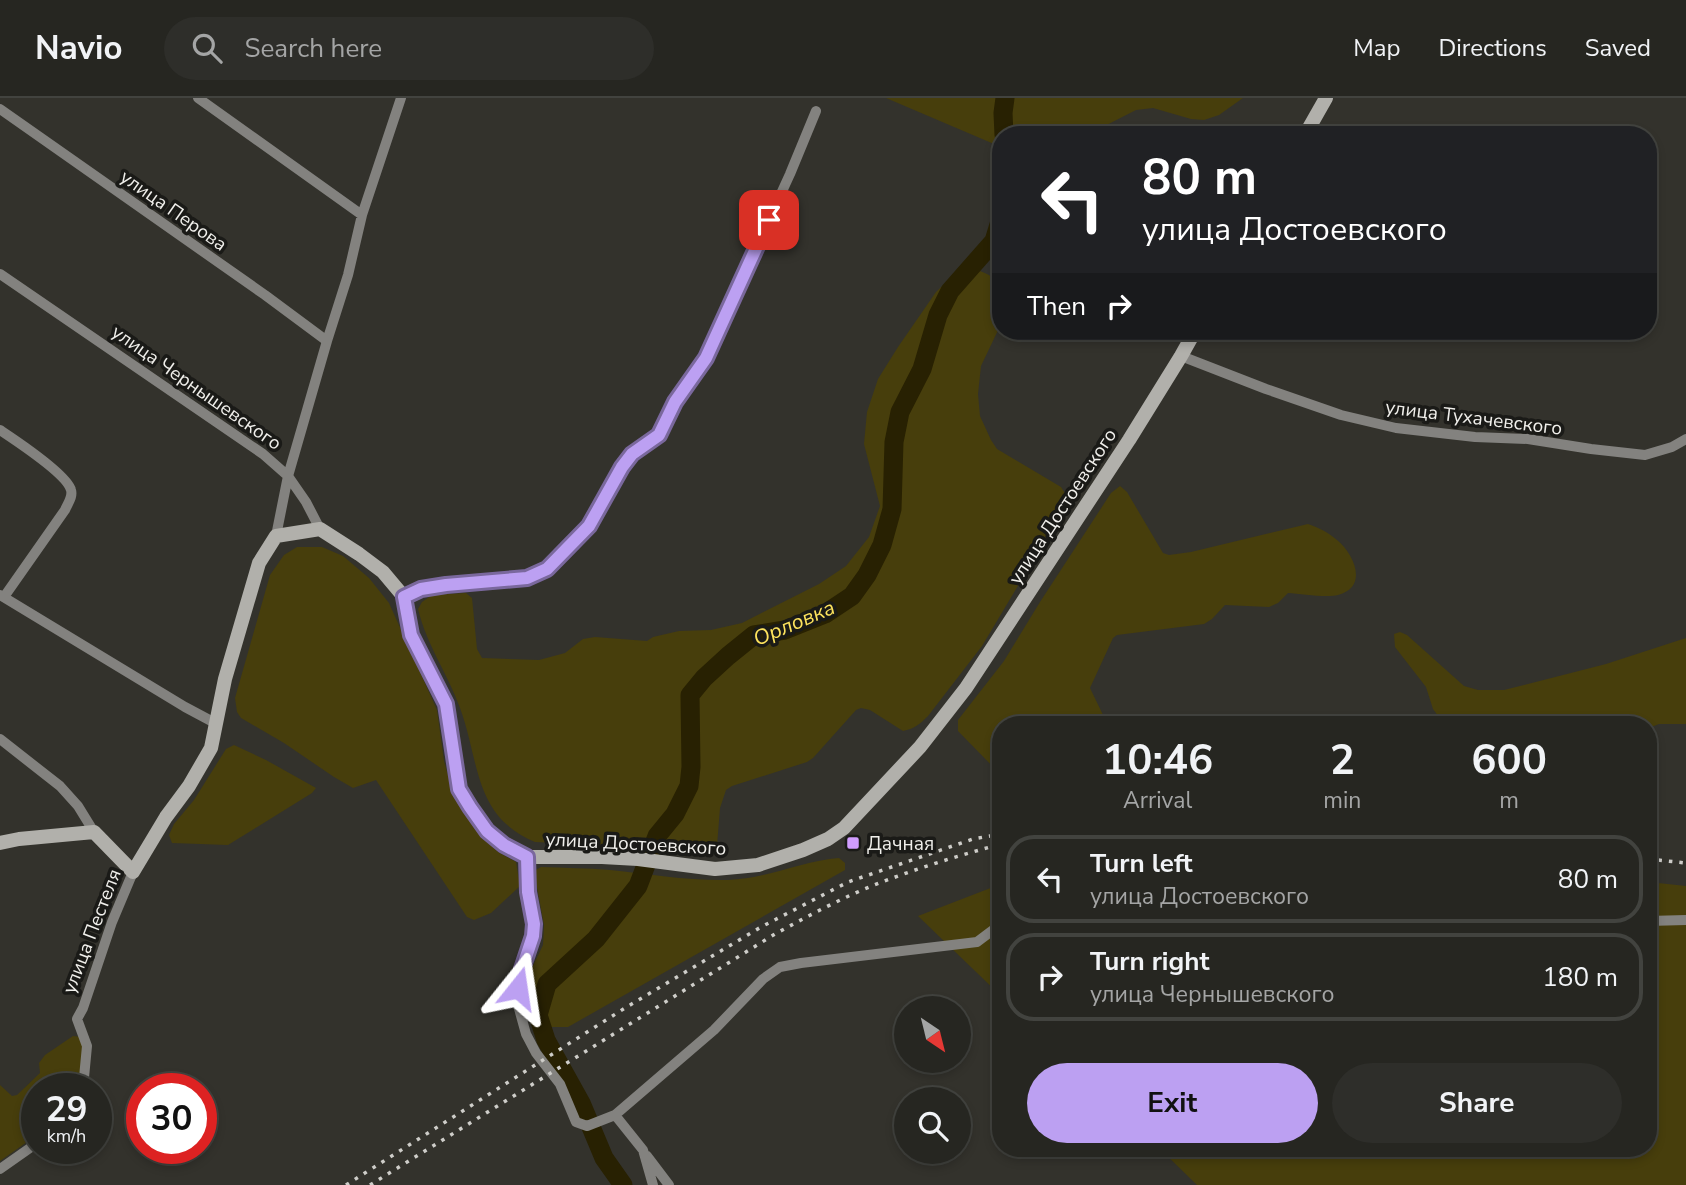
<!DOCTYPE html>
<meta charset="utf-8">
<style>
body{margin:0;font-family:"Nunito Sans",sans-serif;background:#2e2e2a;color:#f1f3f6;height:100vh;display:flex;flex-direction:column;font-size:26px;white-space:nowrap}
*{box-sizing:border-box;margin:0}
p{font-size:23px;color:#a4a5a5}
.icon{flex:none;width:38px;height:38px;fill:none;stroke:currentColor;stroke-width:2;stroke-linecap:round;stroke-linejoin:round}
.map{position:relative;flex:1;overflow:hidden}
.sheet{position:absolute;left:992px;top:618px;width:665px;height:441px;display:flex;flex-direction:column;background:#262621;border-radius:28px;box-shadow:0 4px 10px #0003,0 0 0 2px #42433f}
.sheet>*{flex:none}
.banner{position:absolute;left:992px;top:28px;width:665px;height:214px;border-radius:28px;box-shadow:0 4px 10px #0003,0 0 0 2px #42433f;background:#202124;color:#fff;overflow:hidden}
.needle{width:46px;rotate:145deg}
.tools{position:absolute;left:894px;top:898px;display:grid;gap:14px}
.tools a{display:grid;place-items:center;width:77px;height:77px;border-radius:50%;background:#262621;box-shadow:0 4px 10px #0003,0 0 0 2px #42433f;font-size:35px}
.speed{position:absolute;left:21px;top:975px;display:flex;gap:14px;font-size:35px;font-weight:700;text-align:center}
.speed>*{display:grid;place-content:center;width:91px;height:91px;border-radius:50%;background:#262621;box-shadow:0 4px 10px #0003,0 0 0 2px #42433f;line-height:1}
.speed small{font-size:18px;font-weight:400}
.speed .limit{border:10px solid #d22;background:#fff;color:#111}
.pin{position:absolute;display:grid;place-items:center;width:60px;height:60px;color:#fff;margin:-30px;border-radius:14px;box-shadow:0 4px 10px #0006}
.me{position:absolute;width:77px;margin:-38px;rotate:15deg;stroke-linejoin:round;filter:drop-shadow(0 0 5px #0008)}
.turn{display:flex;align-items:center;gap:24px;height:147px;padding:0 35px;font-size:32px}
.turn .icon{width:91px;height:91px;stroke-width:2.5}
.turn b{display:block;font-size:49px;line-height:60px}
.then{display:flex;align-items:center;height:66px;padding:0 35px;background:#0003;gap:14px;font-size:26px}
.eta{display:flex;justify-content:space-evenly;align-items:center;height:119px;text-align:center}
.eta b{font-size:42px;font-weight:700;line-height:49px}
.cta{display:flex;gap:14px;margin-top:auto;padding:14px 35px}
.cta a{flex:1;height:80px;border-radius:42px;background:#bca0f2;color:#111;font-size:28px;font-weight:700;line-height:80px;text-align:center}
.cta a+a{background:#2e2e2a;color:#f1f3f6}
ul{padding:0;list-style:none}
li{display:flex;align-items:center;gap:21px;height:88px;margin:0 14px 10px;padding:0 21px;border:4px solid #42433f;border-radius:28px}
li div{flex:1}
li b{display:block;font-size:26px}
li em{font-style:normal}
header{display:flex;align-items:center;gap:42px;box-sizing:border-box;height:98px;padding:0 35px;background:#262621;border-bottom:2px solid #42433f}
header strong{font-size:33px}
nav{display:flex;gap:38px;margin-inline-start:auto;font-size:24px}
.search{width:490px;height:63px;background:#2e2e2a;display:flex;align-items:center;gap:18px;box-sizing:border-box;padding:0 24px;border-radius:38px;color:#a4a5a5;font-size:26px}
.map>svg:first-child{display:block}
.green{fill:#473e0c}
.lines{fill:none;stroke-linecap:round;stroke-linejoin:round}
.river{stroke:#282102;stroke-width:19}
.minor{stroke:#83827f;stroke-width:10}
.secondary{stroke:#b1b0ab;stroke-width:14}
.rail{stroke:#cecdc9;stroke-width:3.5;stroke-dasharray:3.5 7;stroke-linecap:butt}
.route-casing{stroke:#7a689d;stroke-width:18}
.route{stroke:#bca0f2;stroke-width:12}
.poi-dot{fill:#d19dfe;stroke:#1a1a17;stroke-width:2.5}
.labels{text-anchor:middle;stroke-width:7;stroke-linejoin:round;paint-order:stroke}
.street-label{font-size:19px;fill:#f0efeb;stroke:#1a1a17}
.poi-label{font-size:19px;fill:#f0efeb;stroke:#1a1a17;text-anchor:start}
.water-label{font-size:21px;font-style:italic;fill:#fde35d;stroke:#1a1a17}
</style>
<header>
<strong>Navio</strong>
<div class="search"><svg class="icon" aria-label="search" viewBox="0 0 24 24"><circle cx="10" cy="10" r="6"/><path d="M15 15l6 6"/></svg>Search here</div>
<nav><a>Map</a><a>Directions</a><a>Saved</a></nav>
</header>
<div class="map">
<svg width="1686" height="1087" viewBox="0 0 1686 1087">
<rect width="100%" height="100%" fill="#33322c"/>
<!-- green -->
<path class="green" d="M886 0H1243L1219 17 1204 22 1191 21 1153 10 1136 12 1087 37H1001V49Z
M962 169C978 171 989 175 1001 186V226L981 268 978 296 980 318 991 342 997 351 1061 389 1068 400 1070 407 1034 461 982 548 928 618C920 626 914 631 903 633L870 612 861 610 856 612 813 660 807 664 732 688 726 692 720 710 717 748 711 755 702 757 647 749 535 744C473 718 480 664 460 610 448 576 427 548 418 511L422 504 432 497 466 495 472 500 477 551 482 560 539 562 565 555 583 541 595 539 647 543 653 539 679 533 711 532 742 525 819 486 846 468 869 439 880 408 864 346 867 314 878 281 898 249 936 194Z
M1120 388 1127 394 1163 455 1169 457 1191 454 1308 426C1319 430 1328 434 1337 442 1354 456 1369 489 1338 497 1327 500 1301 496 1288 495L1278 505 1269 509 1225 507 1212 521 1204 526 1117 537 1113 540 1090 590 1104 619 1101 626H1001V677L958 633V622L1004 563 1040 504 1111 395Z
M297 449H322L343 458 369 480 389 505 437 612 444 663 452 692 475 729 498 754 516 764 520 788 491 815 474 822 467 819 376 682 353 690 334 679 284 645 241 620 237 614 235 600 270 477 284 457Z
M1400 534 1407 537 1464 588 1478 592H1504L1606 566 1686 540V626H1659L1649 630 1648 626H1444L1433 611 1426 589 1395 549 1394 536Z
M234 647 266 662 316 690 312 695 228 747 172 745 169 737 174 726 194 702 226 651Z
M839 760 845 765V772L568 929H546L531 912 525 897V884L543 847 544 827 534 773 541 769C564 770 587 770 610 772 650 776 689 783 728 782 766 781 802 763 839 760Z
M1649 784 1686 788V1087H1197L1159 1050H1648Z
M1001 786V898L918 818Z
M73 938 82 939 85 949 82 990H37V1037L0 1063V987L12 998 17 997 40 975 39 965 45 957Z"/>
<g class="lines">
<!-- river -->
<path class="river" d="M1004 37 1003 15 1005 0
M623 1087 604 1060 581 1005 546 942 538 917 547 886 596 841 638 788 657 738 675 716 689 688 691 669 690 597 704 580 728 558 754 537 785 532 825 516 852 498 867 477 882 447 892 411 894 344 900 314 922 271 938 217 950 193 994 143 1001 120"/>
<!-- minor -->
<path class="minor" d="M198 0 362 117
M0 11 265 197 327 243
M0 176 263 356 288 378 306 404 320 431
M1181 258 1266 291 1341 317 1396 330 1475 339 1528 341 1591 351 1645 357 1672 349 1686 341
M0 332C15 342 67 376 71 392 73 399 68 405 65 412L4 499
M276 438 288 378 327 243 348 177 362 117 401 0
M0 497 185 609 215 625
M404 499 421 491 446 487 527 480 547 471 589 428 622 369 632 356 659 337 675 304 706 260 790 76 816 13
M0 641 60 688 78 708 94 734
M527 759 529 794 534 826 533 838 522 871 518 890V907L526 936 536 955 560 986 576 1024 587 1028 615 1017 643 1052 653 1087
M1648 823 1686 822
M83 990 87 948 77 921 83 910 112 824 133 774
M615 1017 714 932 763 881 780 869 801 865 977 844 1001 826
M647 1058 669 1087
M0 1071 37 1045"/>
<!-- secondary -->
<path class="secondary" d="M1305 37 1326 0
M0 745 19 741 94 734 133 774 166 719 189 688 211 650 225 581 259 465 276 438 320 431 359 456 383 474 404 499 411 537 446 605 459 691 469 709 487 733 504 747 527 759H602L638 761 715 771 758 767 803 752 828 741 844 730 920 649 966 590 1129 342 1181 258 1195 233"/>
<!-- rail -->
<path class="rail" d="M1648 761 1686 765
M346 1087 625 910 761 829 848 784 973 741 1001 736
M370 1087 775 836C810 817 845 798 882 784 921 769 961 757 1001 746"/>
</g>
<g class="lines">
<!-- route casing -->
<g class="route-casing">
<path id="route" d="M518 890 522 871 533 838 534 826 528 794 527 759 504 747 487 733 470 709 459 691 446 606 411 537 404 499 421 491 446 487 527 480 547 471 589 428 622 369 632 356 659 337 675 304 706 260 769 122"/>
</g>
<!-- route -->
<use href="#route" class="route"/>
</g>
<!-- markers -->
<rect class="poi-dot" x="846" y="738" width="14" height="14" rx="3.5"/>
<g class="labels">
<!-- street labels -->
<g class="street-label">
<text transform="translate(174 112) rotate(35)" y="7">улица Перова</text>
<text transform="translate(197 289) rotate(35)" y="7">улица Чернышевского</text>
<text transform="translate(1474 319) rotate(7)" y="7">улица Тухачевского</text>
<text transform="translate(1062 408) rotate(-57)" y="7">улица Достоевского</text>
<text transform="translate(636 745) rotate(3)" y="7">улица Достоевского</text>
<text transform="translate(91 833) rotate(-69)" y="7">улица Пестеля</text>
</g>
<!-- poi labels -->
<g class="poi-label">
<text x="867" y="752">Дачная</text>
</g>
<!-- water labels -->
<g class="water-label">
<text transform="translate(794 525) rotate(-23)" y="7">Орловка</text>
</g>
</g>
</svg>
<div class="tools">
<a><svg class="needle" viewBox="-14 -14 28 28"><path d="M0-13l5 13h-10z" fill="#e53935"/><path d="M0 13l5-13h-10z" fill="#a4a5a5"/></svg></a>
<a><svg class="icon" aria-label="search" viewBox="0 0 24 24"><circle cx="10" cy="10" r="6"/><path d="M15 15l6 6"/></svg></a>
</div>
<div class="speed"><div>29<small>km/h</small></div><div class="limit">30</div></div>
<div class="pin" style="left:769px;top:122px;background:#d93025"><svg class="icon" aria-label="arrive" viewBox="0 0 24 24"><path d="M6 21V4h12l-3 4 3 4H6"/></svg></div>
<svg class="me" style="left:518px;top:890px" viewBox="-20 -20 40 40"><path d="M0-17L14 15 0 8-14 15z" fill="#bca0f2" stroke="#fff" stroke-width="4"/></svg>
<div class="banner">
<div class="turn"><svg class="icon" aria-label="left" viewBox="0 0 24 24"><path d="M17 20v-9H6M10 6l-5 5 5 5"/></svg><div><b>80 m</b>улица Достоевского</div></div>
<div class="then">Then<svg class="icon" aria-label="right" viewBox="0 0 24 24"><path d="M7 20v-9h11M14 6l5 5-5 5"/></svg></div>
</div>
<section class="sheet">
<div class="eta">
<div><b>10:46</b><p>Arrival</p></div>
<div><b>2</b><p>min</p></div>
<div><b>600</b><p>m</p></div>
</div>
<ul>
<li><svg class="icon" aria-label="left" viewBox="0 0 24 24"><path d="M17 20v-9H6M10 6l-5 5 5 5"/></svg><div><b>Turn left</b><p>улица Достоевского</p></div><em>80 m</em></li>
<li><svg class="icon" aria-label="right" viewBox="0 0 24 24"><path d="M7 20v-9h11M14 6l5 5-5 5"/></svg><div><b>Turn right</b><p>улица Чернышевского</p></div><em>180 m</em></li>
</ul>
<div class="cta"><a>Exit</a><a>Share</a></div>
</section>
</div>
